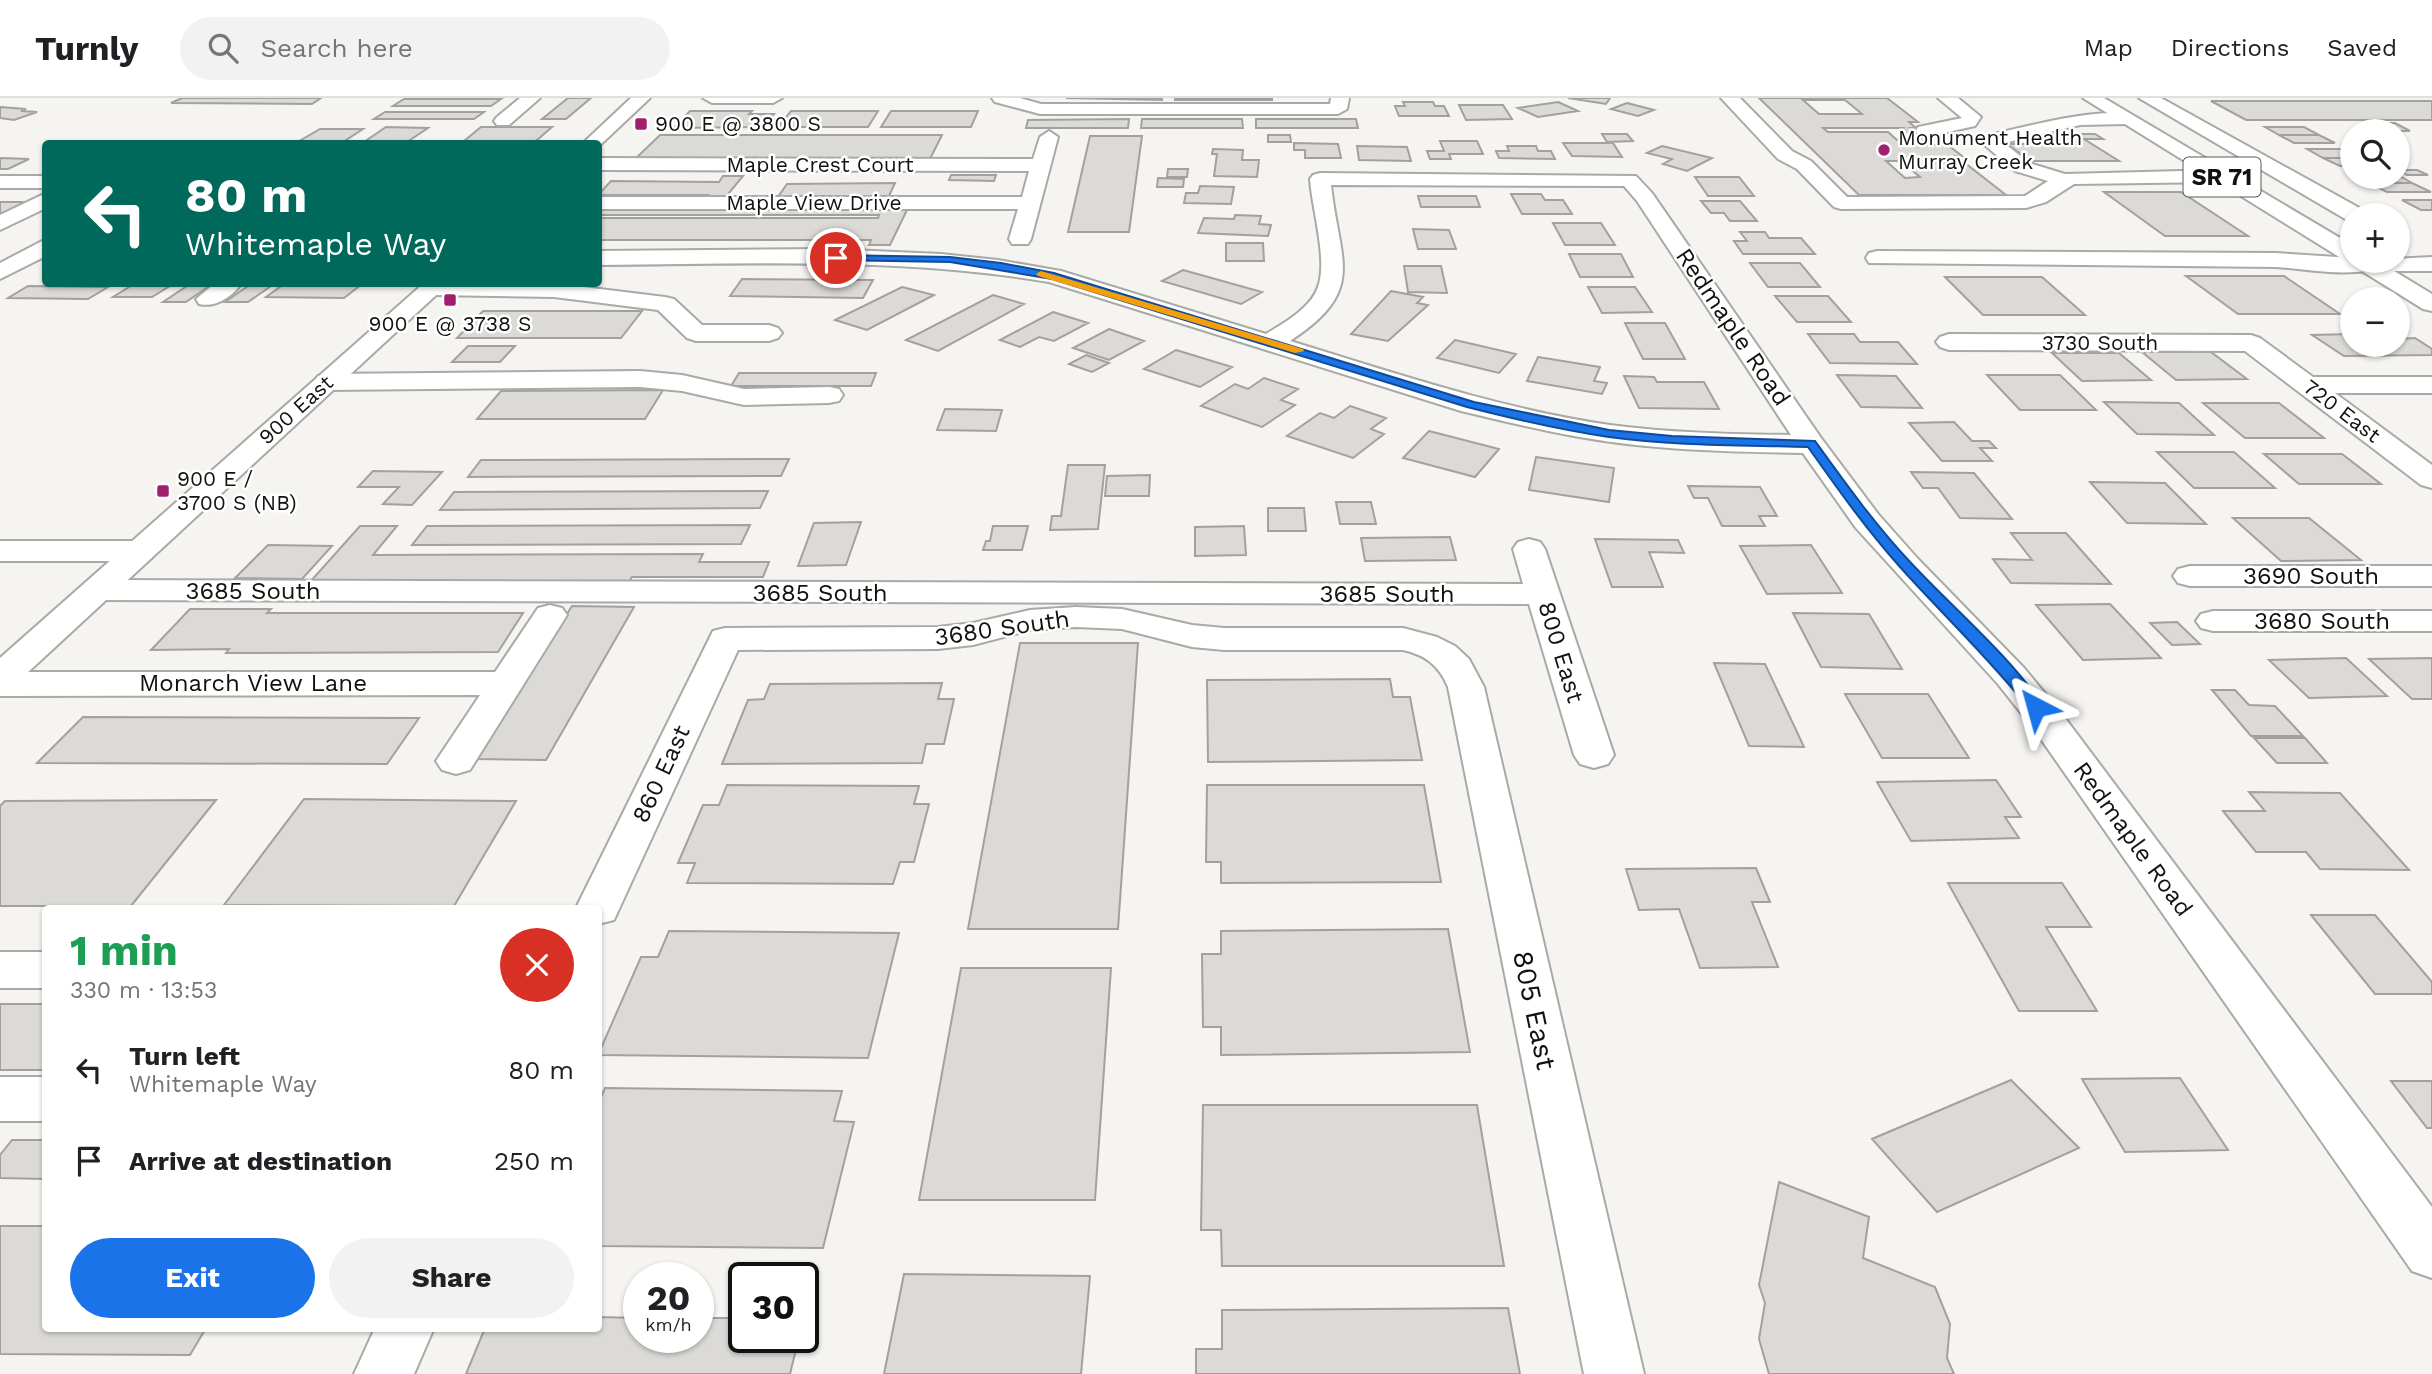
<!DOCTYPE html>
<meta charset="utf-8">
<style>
body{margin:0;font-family:"Work Sans",sans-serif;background:#f2f2f2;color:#202124;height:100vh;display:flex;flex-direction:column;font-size:26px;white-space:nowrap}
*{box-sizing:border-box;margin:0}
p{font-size:23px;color:#757577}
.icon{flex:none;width:38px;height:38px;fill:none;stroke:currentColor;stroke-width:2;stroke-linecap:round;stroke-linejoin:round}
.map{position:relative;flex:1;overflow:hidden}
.sheet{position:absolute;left:42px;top:807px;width:560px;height:427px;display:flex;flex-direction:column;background:#fff;border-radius:7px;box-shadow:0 2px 5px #0004}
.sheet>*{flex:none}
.guide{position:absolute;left:42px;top:42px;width:560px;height:147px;border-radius:7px;box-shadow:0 2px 5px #0004;background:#00695c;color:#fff;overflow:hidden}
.tools{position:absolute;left:2340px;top:21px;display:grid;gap:14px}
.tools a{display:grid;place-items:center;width:70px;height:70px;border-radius:50%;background:#fff;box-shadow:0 2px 5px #0004;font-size:35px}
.speed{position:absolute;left:623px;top:1164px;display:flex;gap:14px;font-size:35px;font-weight:700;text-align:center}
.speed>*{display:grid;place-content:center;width:91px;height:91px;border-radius:50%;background:#fff;box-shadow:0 2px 5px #0004;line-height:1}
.speed small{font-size:18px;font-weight:400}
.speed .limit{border:4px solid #111;border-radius:10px;background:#fff;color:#111}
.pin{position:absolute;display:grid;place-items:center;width:60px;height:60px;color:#fff;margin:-30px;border:4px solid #fff;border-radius:50%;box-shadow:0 2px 7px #0007}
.me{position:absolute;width:77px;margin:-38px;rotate:321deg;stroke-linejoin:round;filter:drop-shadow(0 0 5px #0008)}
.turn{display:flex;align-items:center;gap:24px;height:147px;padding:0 28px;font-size:32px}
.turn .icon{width:91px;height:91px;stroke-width:2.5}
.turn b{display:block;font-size:49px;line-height:60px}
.round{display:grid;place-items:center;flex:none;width:74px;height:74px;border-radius:37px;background:#f2f2f2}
.summary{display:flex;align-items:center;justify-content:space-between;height:119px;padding:0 28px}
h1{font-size:42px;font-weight:700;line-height:52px;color:#1e9e55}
.primary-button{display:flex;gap:14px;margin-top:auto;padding:14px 28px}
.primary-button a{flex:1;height:80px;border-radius:42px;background:#1a73e8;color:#fff;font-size:28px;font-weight:700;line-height:80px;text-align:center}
.primary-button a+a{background:#f2f2f2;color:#202124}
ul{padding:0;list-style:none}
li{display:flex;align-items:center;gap:21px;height:91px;padding:0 28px}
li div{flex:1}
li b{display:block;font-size:26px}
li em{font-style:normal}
header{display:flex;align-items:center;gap:42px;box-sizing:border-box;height:98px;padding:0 35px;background:#fff;border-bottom:2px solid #e0e0e0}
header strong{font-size:33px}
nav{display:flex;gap:38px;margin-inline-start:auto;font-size:24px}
.search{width:490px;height:63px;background:#f2f2f2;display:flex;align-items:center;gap:18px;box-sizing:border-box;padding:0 24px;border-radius:38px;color:#757577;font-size:26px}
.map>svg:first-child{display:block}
.building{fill:#dcdad7;stroke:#a3a19f;stroke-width:2;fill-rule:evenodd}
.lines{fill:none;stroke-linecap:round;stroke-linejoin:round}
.minor-tunnel{stroke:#d3d2cf;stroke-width:19;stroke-dasharray:19 10;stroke-linecap:butt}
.minor-casing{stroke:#a9a9a6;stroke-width:4}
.major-casing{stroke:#a9a9a6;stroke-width:4}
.minor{fill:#fff;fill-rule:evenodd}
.major{fill:#fff;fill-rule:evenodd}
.route{fill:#1a73e8;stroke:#114b97;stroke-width:2}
.slow{fill:#f59e0b}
.poi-dot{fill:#a21f6e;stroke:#fff;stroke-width:2.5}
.labels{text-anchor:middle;stroke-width:5;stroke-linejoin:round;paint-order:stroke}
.far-poi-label{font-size:21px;fill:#121110;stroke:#fff;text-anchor:start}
.far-street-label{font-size:21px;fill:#121110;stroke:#fff}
.shield{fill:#fff;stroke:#595858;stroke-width:2}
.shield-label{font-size:23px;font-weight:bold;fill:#121110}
.street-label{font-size:24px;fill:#121110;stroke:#fff}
.near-street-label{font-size:28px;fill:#121110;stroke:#fff}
</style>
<header>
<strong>Turnly</strong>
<div class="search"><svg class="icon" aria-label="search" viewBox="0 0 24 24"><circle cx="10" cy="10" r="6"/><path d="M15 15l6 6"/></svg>Search here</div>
<nav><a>Map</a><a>Directions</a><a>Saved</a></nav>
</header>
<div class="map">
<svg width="2432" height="1276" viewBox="0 0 2432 1276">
<rect width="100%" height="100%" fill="#f5f4f1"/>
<!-- building -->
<path class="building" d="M182 0H321L312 6 171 5Z
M568 0H591L566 21H542Z
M1066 0H1162V2Z
M1175 0H1272V2H1175Z
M1568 0H1610L1606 6Z
M1759 0H1887L1918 24H1909L1916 30H1823L1828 34H1888L1897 42 1910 34 1932 39 1918 47H1948L1962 58H1956L2006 97H1859ZM1803 2H1845L1862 16H1819ZM1886 63H1900L1920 79 1905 80Z
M404 1H501L491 8H393Z
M2211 3H2432V22H2246Z
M1403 4H1433L1435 8H1444L1449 18H1399L1395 8H1405Z
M1558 4 1578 13 1538 19 1518 10Z
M1627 5 1654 12 1638 18 1611 11Z
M1459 7H1503L1512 21 1466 22Z
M0 9 26 11 21 13 37 14 14 22 0 20Z
M690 13H752L749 16H774L763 29 674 30Z
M791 13H878L868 29H778Z
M891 13H978L971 29H881Z
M385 14H484L474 21H374Z
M1129 21 1128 30H1026L1028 22Z
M1142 21H1242L1243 30H1141Z
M1256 21H1356L1358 30H1256Z
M2371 25H2395L2410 33H2386Z
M386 29 428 30 407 44H364Z
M481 29H552L536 43H464Z
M2265 29H2304L2319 37H2279Z
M320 31H363L340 46 296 45Z
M1602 36H1627L1633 43 1607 44Z
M2037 36H2095L2103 41H2084L2119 63H2031L2007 46H2051Z
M660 37H942L929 63 634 62Z
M1268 37H1290L1291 44H1268Z
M2279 37H2319L2335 45H2294Z
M1090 38H1142L1129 134H1068Z
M1440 43H1477L1483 56H1449L1451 61H1430L1427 53H1444Z
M1294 45 1338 46 1341 60H1305V52H1294Z
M1563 45H1613L1622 59 1572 58Z
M1357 48 1407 49 1411 63 1359 62Z
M1507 48H1536L1538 53H1551L1555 61 1499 60 1496 53H1509Z
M1662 48 1712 60 1687 73 1663 66 1672 61 1647 55Z
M1213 51 1243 52 1242 62H1259L1257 79 1214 78 1217 56H1212Z
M2307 51H2347L2352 54V60H2323Z
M2323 60H2352V68H2340Z
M0 61 1 60 29 61 8 71H0Z
M1168 71H1188L1187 79H1167Z
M2398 72H2417L2428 77H2407Z
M951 77H996L994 83 949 82Z
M2398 77 2412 85H2369L2358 79Z
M723 78H743L724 101H705L708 97H598L611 83 719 84Z
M1695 79H1739L1754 98H1708Z
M1158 80 1184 81 1183 89H1157Z
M895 85 889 98 778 99 787 86Z
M2369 85H2412L2431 94H2387Z
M1200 88 1234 89 1231 106 1184 105 1186 95H1198Z
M2104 94H2181L2248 138H2165Z
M1511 96H1541L1545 102H1563L1572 116H1522Z
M1418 98H1476L1480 109H1421Z
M2402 102H2432V112H2421Z
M1701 103H1740L1757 123H1730L1724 115H1711Z
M0 104H30L0 120Z
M598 110H908L890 147H869L871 142H598V120H878L879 117H598Z
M1235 117 1261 118 1259 126 1271 127 1268 138 1198 135 1204 120 1234 121Z
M1553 125H1601L1615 147H1565Z
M1413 131 1449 132 1456 151H1418Z
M1740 134H1765L1769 140H1801L1815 156H1743L1734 143H1747Z
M1226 145H1263L1264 163H1226Z
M1569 156H1621L1633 179H1580Z
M1750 165H1800L1820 189H1768Z
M1404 168H1441L1447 195 1408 194Z
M1183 172 1262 194 1241 206 1162 183Z
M2186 178H2284L2340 216H2238Z
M1945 179H2042L2085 217H1983Z
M742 181 873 182 863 200 730 198Z
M134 186H173L152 199H113Z
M190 186H212L186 204H163Z
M251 186H274L248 204H225Z
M284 186H362L344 200 266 199Z
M28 188 108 189 88 201 8 200Z
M902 189 934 197 867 232 835 222Z
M1588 189H1635L1652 214 1602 215Z
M1391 193 1423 199 1417 205 1428 207 1388 243 1351 236Z
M993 197 1024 206 938 253 906 242Z
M1775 198H1828L1851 224H1797Z
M483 213H642L621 240H457Z
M1053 214 1088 225 1054 243 1039 239 1020 249 1000 242Z
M1625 225H1665L1685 261H1643Z
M1109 231 1144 243 1109 262 1073 250Z
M1808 236H1854L1860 244H1898L1917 266 1830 265Z
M2352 236V247H2398V241L2415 240 2432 251V257L2344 258 2312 237Z
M1455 242 1516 256 1499 275 1437 260Z
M468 248H515L500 264H452Z
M1176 252 1232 269 1200 289 1144 271Z
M2142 254H2211L2247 281 2176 282Z
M2052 255H2119L2151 282 2082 283Z
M1086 257 1109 265 1092 274 1069 266Z
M1538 259 1600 269 1594 283 1607 285 1602 296 1527 283Z
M739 275H876L871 288H731Z
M1837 277 1896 278 1922 310 1861 309Z
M1987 277H2060L2096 312H2020Z
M1624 278 1654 279 1657 284H1704L1719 311 1639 310Z
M1264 280 1298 291 1281 302 1295 307 1262 329 1201 308 1235 286 1248 291Z
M663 292 645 321H477L501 293Z
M2104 304 2179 305 2214 337 2137 336Z
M2203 305H2279L2324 340H2245Z
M1350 308 1386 320 1371 331 1384 336 1353 360 1287 338 1320 315 1334 320Z
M945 311 1002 312 996 333 937 332Z
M1954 324 1972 343H1989L1996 350H1980L1992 363H1942L1909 325Z
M1429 333 1499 351 1475 379 1403 360Z
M2157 354H2234L2275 390H2194Z
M2264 356H2342L2381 386H2299Z
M1536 359 1614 370 1609 404 1529 392Z
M789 361 781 378 468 379 481 362Z
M1068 367H1105L1098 431 1050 432 1052 418H1061Z
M373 373 442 374 412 407 383 406 399 389H358Z
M1911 374 1974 375 2012 421 1960 420 1938 390H1923Z
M1150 377 1149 398H1105L1107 378Z
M2090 384 2165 385 2206 426 2127 425Z
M1688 388 1760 389 1777 418H1759L1765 428H1722L1708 400H1694Z
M768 393 760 410 440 412 454 394Z
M1336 404H1371L1376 426H1340Z
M1268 410H1304L1306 433H1268Z
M2233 420H2309L2361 462 2281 463Z
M861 424 846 467 798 468 814 425Z
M750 427 741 446 412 447 427 428Z
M360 428H397L373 457 703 456 699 464H769L763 479H632L629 484H310Z
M993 428H1028L1022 452H983L986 443H990Z
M1244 428 1246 457 1195 458V429Z
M2011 435H2066L2111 486 2011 485 1993 461 2032 462Z
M1450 439 1456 462 1365 463 1361 440Z
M1595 441 1678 442 1684 455 1649 454 1663 489H1612Z
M268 447 332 448 302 481 235 480Z
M1811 447 1842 495 1767 496 1740 448Z
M2110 506 2161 560 2083 562 2036 507Z
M572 508 634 509 546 662 475 661Z
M190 511H271L267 515H523L498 554 226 555 229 551 151 552Z
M1793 515 1869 516 1902 571 1821 569Z
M2177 524 2200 546 2172 547 2150 525Z
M1020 545H1138L1118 831H968Z
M2346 560 2387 598 2309 600 2269 562Z
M2432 560V601H2412L2369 561Z
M1714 565 1765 566 1804 649 1749 648Z
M1390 581 1393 599H1410L1422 662 1208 664 1207 582Z
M942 585 938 601H954L944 646H926L922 665 722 666 748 602 764 601 770 586Z
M2212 592H2235L2249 607 2275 608 2303 638H2251Z
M1845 596H1928L1969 660H1882Z
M83 619 419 620 387 666 37 665Z
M2254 640H2305L2327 665H2277Z
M1996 682 2021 719H2005L2019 740 1911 743 1877 684Z
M727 687 919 688 914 706H929L914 764H900L893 786 687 785 695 765H678L703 707H719Z
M1207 687H1424L1441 784 1221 785V764H1206Z
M2249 694 2340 695 2409 772 2320 771 2306 754H2256L2223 713H2265Z
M304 701 516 703 454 808 224 807Z
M216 702 131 808H0V708L5 703Z
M1756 770 1770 804H1752L1778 869 1700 870 1679 811 1639 812 1626 771Z
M1948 785H2062L2091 829H2046L2097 913H2019Z
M2311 817H2375L2432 884V896H2375Z
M1448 831 1470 954 1221 957V929H1203L1202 856H1221V833Z
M669 833 899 835 868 960 598 957 641 859H658Z
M961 870H1111L1095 1102H919Z
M0 906H46V968L42 972H0Z
M2180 980 2228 1052 2125 1054 2082 981Z
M2011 982 2079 1050 1937 1114 1872 1041Z
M2391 983H2432V1030H2427Z
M605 990 842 993 834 1023 854 1024 823 1150 598 1148V1006Z
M1203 1007H1477L1504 1168H1222L1221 1132H1201Z
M12 1042H46V1081L0 1080V1057Z
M1779 1084 1869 1119 1863 1160 1935 1189 1950 1226 1947 1260 1954 1276H1769L1759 1241 1765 1205 1759 1187Z
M0 1128H46V1230H206L190 1257 0 1256Z
M904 1176 1090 1178 1081 1276H884Z
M1508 1210 1520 1276H1196V1251H1222V1212Z
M598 1219 639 1220V1239H698V1220H744V1239H799L790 1276H466L485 1230H598Z"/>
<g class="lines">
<!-- minor-tunnel -->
<path class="minor-tunnel" d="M1903 38 1925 43"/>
<!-- minor casing -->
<g class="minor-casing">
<path id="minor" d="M520 0H540L509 27H497L494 23 497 19Z
M703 0H782L773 5H712Z
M992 0H1020L1041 6H1330L1331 0H1349L1347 11 1338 16H1040L995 4Z
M1721 0H1740L1792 53 1811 63 1847 99 2025 98 2048 83 2015 73 1980 43 1982 39C2008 33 2120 2 2136 21L2127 26 2080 27 2004 45 2029 65 2065 76 2221 72 2228 74 2231 78 2228 82 2221 84 2074 86 2046 104 2026 110 1841 111 1834 109 1797 71 1778 61Z
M1938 0H1958L1981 19 1975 28 1925 39 1918 37 1916 33 1918 29 1962 20Z
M1049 33 1058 39 1031 141 1028 146H1012L1009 141 1018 111H598V99H1022L1029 73 598 72V60L1033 61 1040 39Z
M1320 75 1636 78 1652 95 1821 340 1878 416 1917 460 2024 570 2062 616 2432 1109V1180L2412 1173 2036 634 1998 586 1856 430 1803 355C1747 354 1691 353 1636 347 1577 341 1519 327 1461 313L1049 184C900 159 750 166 598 167V153L827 151 941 156 998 162 1061 173 1266 236C1284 225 1311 210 1318 189 1328 162 1312 111 1310 81L1313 77ZM1331 87 1624 88 1637 103 1791 337C1730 336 1670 335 1610 327 1500 311 1395 275 1290 243 1368 192 1339 164 1331 87Z
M0 78H46V90H0Z
M46 95V110L0 132V117Z
M46 141V158L0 181V165Z
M1877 153 2276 155 2352 160V163H2375L2377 166 2374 171C2343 179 2308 171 2276 169L1869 165 1866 160 1869 155Z
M214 186H241C232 199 215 210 199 206L196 201Z
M423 186H559L665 199 674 201 702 227H769L778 230 782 235 778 240 769 243H696L687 240 658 212 554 199 432 197 424 195 420 190Z
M1949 236 2251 237 2260 240 2313 279H2432V295H2335L2432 367V390L2421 387 2245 253 1949 252 1940 249 1936 244 1940 239Z
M640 273 682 277 744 291 829 289 839 291 843 297 839 303 829 305 744 307 682 293 640 289 327 292 318 290 314 284 318 278 327 276Z
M1529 441 1540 444 1545 451 1614 657 1608 666 1594 670 1580 666 1574 657 1529 506 98 502 86 499 81 492 86 485 98 482 1523 486 1513 451 1518 444Z
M0 443H140L151 446 156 453 151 460 140 463H0Z
M2190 468H2432V488H2190L2178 485 2173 478 2178 471Z
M550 507 562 510 567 517 470 672 456 676 442 672 436 663 480 597 0 598V574H495L538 510Z
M1076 509 1122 511 1192 527 1224 530H1403L1437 539 1455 548 1469 561 1484 589 1644 1276H1584L1448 589C1439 567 1425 557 1403 552H1224L1192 549 1122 531 1076 529 1030 532 973 547 938 551 738 552 614 822 598 826V810H576L713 533 725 530 938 529 973 525 1030 512Z
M2213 513H2432V533H2213L2201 530 2196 523 2201 516Z
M0 854H46V890H0Z
M0 979H46V1023H0Z
M375 1230H434L414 1276H354Z"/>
</g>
<!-- major casing -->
<g class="major-casing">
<path id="major" d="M631 0H650L598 49V46H582Z
M2083 0H2104L2352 147V163L2432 159V173H2394L2432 196V213L2423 211Z
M2139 0H2161L2363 112 2366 117H2352V123L2347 122Z
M423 186H448L13 588 0 591V560Z"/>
</g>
<!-- minor -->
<use href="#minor" class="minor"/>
<!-- major -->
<use href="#major" class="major"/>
</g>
<!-- route -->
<path class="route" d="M836 157 950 159 1001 165 1054 175 1474 304 1609 332 1672 338 1815 343C1846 386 1876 428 1912 466 1956 513 2008 556 2044 609L2036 614 2031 613C1991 562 1943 517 1900 469 1866 431 1837 390 1808 349 1741 347 1675 348 1609 339 1561 332 1514 321 1467 309L1052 181 950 164 832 162V158Z"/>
<!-- slow -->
<path class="slow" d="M1041 173 1303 251 1304 253 1295 255 1038 178 1036 176Z"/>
<!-- markers -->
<g class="poi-dot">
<rect x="634" y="19" width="14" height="14" rx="3.5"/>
<circle cx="1884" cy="52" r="7"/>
<rect x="443" y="195" width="14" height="14" rx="3.5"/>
<rect x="156" y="386" width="14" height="14" rx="3.5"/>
</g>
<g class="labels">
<!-- far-poi labels -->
<g class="far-poi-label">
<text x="655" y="33">900 E @ 3800 S</text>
<text x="1898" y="47">Monument Health<tspan x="1898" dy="24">Murray Creek</tspan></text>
<text x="450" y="233" text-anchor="middle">900 E @ 3738 S</text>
<text x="177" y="388">900 E /<tspan x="177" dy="24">3700 S (NB)</tspan></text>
</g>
<!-- far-street labels -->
<g class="far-street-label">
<text x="820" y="74">Maple Crest Court</text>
<text x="814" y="112">Maple View Drive</text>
<text x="2100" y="252">3730 South</text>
<text transform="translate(296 312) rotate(-42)" y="7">900 East</text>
<text transform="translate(2342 313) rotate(37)" y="7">720 East</text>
</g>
<!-- shield labels -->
<rect class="shield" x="2183.5" y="59.5" width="77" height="39" rx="5"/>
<g class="shield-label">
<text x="2222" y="87">SR 71</text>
</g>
<!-- street labels -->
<g class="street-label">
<text transform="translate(1733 229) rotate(56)" y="8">Redmaple Road</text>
<text x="2311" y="486">3690 South</text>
<text x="253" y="501">3685 South</text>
<text x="820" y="503">3685 South</text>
<text x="1387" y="504">3685 South</text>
<text x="2322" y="531">3680 South</text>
<text transform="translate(1002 530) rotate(-8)" y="8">3680 South</text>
<text transform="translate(1561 554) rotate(73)" y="8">800 East</text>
<text x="253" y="593">Monarch View Lane</text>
<text transform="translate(661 676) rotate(-65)" y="8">860 East</text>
<text transform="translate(2133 741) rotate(54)" y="8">Redmaple Road</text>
</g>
<!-- near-street labels -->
<g class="near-street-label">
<text transform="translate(1535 912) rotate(78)" y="10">805 East</text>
</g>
</g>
</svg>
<div class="tools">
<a><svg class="icon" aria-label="search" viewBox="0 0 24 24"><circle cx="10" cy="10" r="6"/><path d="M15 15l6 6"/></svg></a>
<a>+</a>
<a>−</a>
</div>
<div class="speed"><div>20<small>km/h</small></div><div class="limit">30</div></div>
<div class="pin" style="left:836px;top:160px;background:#d93025"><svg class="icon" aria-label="arrive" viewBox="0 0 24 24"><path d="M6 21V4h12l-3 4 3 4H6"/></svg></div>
<svg class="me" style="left:2036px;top:609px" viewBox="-20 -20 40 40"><path d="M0-17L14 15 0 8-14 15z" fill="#1a73e8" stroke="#fff" stroke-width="4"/></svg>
<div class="guide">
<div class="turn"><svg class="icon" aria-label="left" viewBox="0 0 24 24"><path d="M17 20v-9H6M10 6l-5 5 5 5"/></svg><div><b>80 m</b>Whitemaple Way</div></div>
</div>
<section class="sheet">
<div class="summary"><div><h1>1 min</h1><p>330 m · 13:53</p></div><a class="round" style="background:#d93025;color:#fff"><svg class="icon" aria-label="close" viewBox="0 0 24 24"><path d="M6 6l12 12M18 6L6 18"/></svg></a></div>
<ul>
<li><svg class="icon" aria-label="left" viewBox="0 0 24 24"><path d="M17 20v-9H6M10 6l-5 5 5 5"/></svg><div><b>Turn left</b><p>Whitemaple Way</p></div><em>80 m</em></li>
<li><svg class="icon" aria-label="arrive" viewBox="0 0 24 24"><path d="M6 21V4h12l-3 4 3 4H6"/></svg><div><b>Arrive at destination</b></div><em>250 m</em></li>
</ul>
<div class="primary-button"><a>Exit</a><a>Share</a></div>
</section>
</div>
